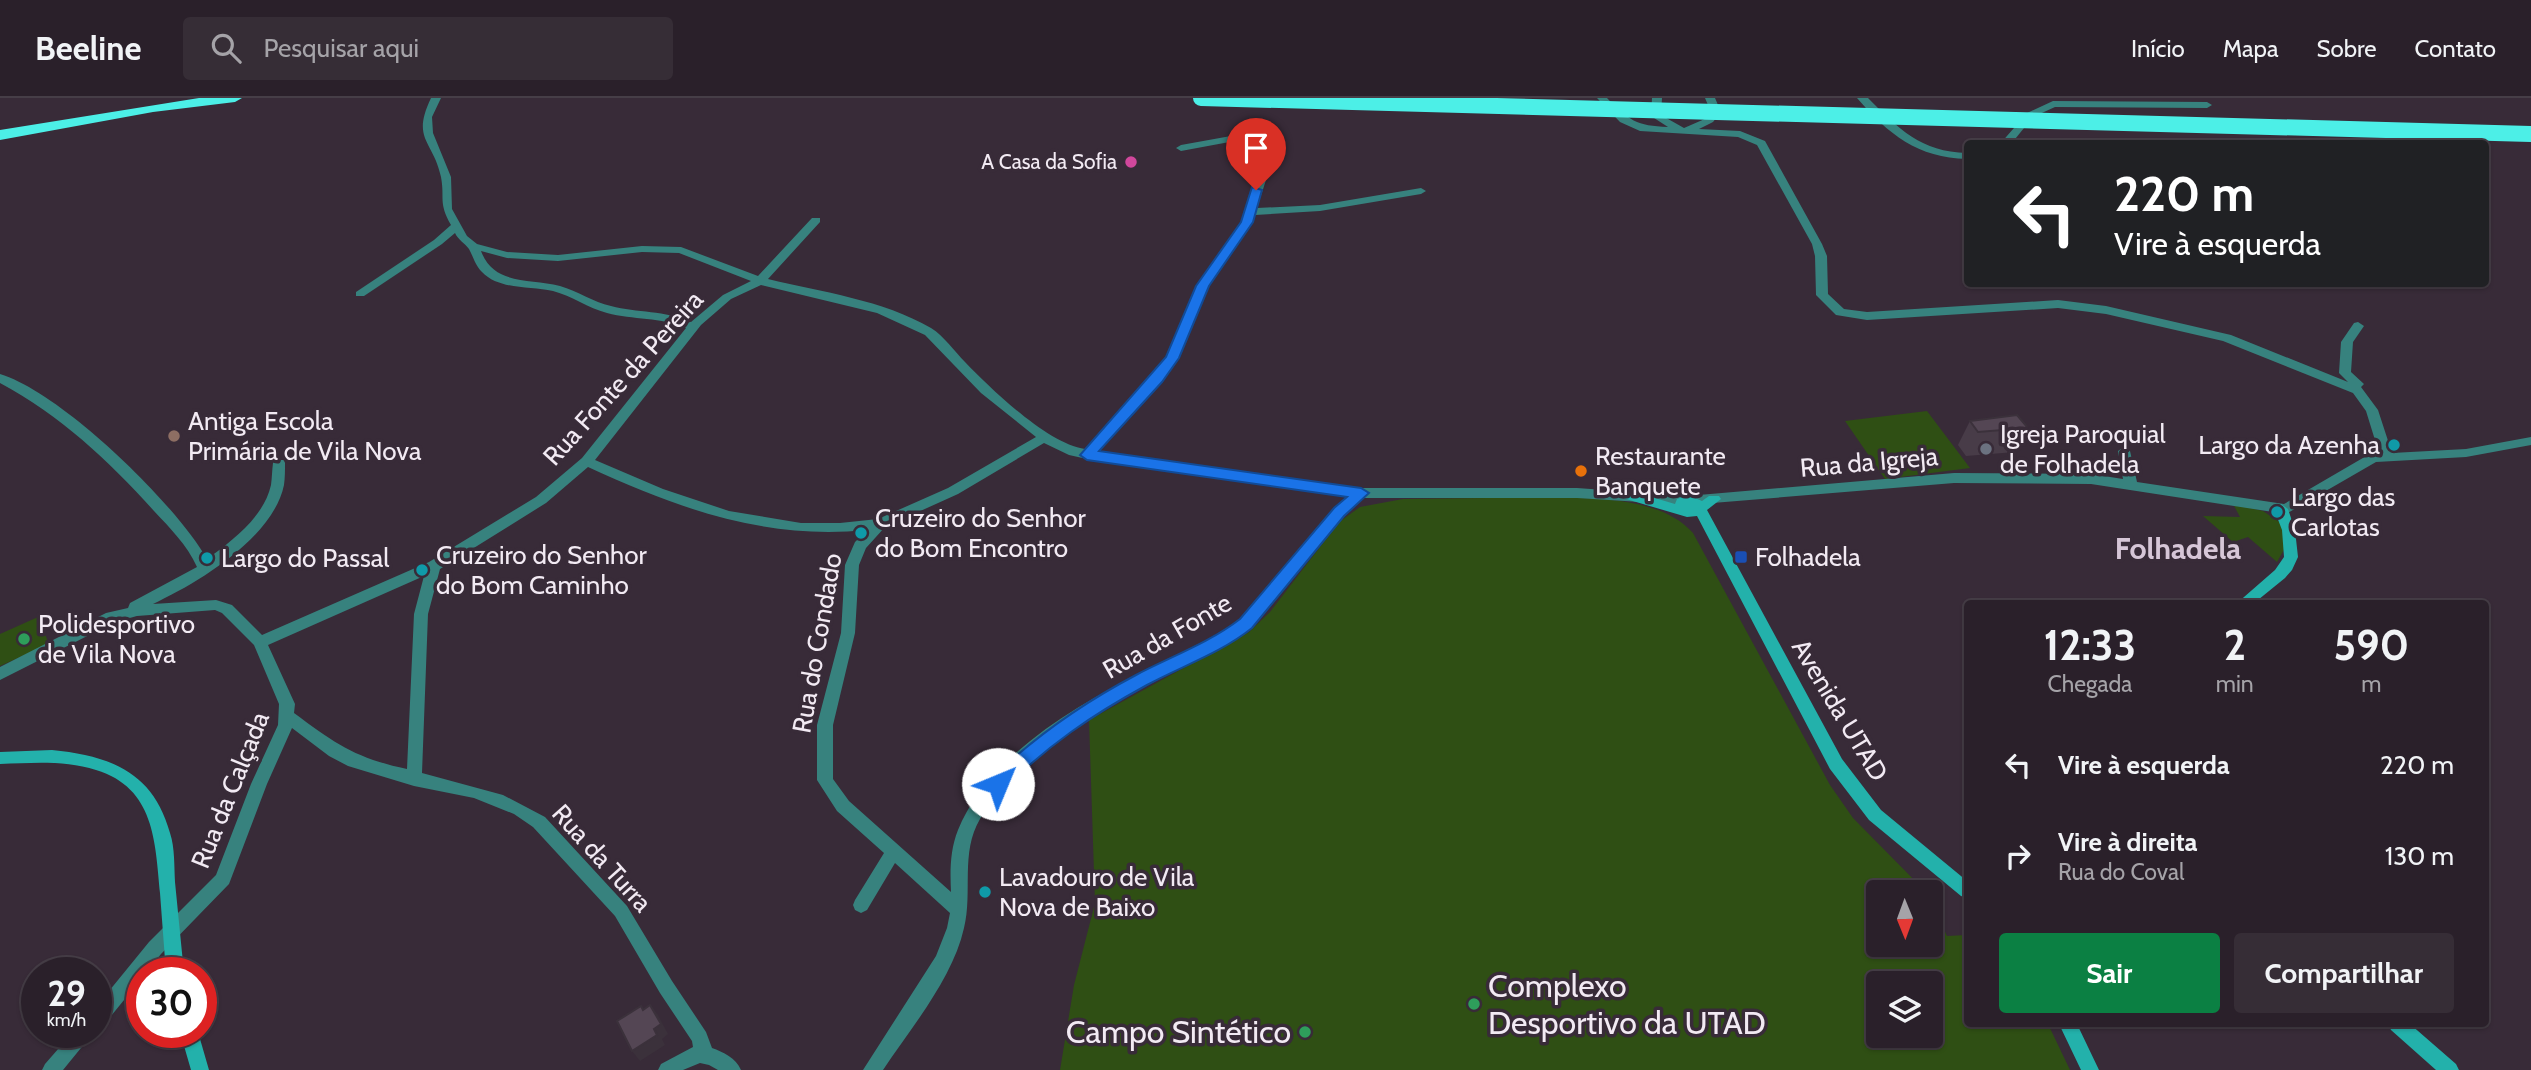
<!DOCTYPE html>
<html lang="pt">
<meta charset="utf-8">
<style>
body{margin:0;font-family:Cabin,sans-serif;background:#362d36;color:#f1f3f6;height:100vh;display:flex;flex-direction:column;font-size:26px;white-space:nowrap}
*{box-sizing:border-box;margin:0}
p{font-size:23px;color:#a5a3a8}
.icon{flex:none;width:38px;height:38px;fill:none;stroke:currentColor;stroke-width:2;stroke-linecap:round;stroke-linejoin:round}
.map{position:relative;flex:1;overflow:hidden}
.sheet{position:absolute;left:1964px;top:502px;width:525px;height:427px;display:flex;flex-direction:column;background:#2a202a;border-radius:7px;box-shadow:0 2px 5px #0004,0 0 0 2px #463e47}
.sheet>*{flex:none}
.guide{position:absolute;left:1964px;top:42px;width:525px;height:147px;border-radius:7px;box-shadow:0 2px 5px #0004,0 0 0 2px #463e47;background:#202124;color:#fff;overflow:hidden}
.needle{width:46px;rotate:179deg}
.fabs{position:absolute;left:1866px;top:782px;display:grid;gap:14px}
.fabs a{display:grid;place-items:center;width:77px;height:77px;border-radius:7px;background:#2a202a;box-shadow:0 2px 5px #0004,0 0 0 2px #463e47;font-size:35px}
.speed{position:absolute;left:21px;top:859px;display:flex;gap:14px;font-size:35px;font-weight:700;text-align:center}
.speed>*{display:grid;place-content:center;width:91px;height:91px;border-radius:50%;background:#2a202a;box-shadow:0 2px 5px #0004,0 0 0 2px #463e47;line-height:1}
.speed small{font-size:18px;font-weight:400}
.speed .limit{border:10px solid #d22;background:#fff;color:#111}
.pin{position:absolute;display:grid;place-items:center;width:60px;height:60px;color:#fff;margin:-72px -30px;border-radius:50% 50% 50% 0;rotate:-45deg;box-shadow:0 0 7px #0007}
.pin .icon{rotate:45deg}
.me{position:absolute;width:77px;margin:-38px;rotate:45deg;stroke-linejoin:round;filter:drop-shadow(0 0 5px #0008)}
.turn{display:flex;align-items:center;gap:24px;height:147px;padding:0 35px;font-size:32px}
.turn .icon{width:91px;height:91px;stroke-width:2.5}
.turn b{display:block;font-size:49px;line-height:60px}
.eta{display:flex;justify-content:space-evenly;align-items:center;height:119px;text-align:center}
.eta b{font-size:42px;font-weight:700;line-height:49px}
.action{display:flex;gap:14px;margin-top:auto;padding:14px 35px}
.action a{flex:1;height:80px;border-radius:7px;background:#0b8043;color:#fff;font-size:28px;font-weight:700;line-height:80px;text-align:center}
.action a+a{background:#362d36;color:#f1f3f6}
ul{padding:0;list-style:none}
li{display:flex;align-items:center;gap:21px;height:91px;padding:0 35px}
li div{flex:1}
li b{display:block;font-size:26px}
li em{font-style:normal}
header{display:flex;align-items:center;gap:42px;box-sizing:border-box;height:98px;padding:0 35px;background:#2a202a;border-bottom:2px solid #463e47}
header strong{font-size:33px}
nav{display:flex;gap:38px;margin-inline-start:auto;font-size:24px}
.search{width:490px;height:63px;background:#362d36;display:flex;align-items:center;gap:18px;box-sizing:border-box;padding:0 24px;border-radius:7px;color:#a5a3a8;font-size:26px}
.map>svg:first-child{display:block}
.green{fill:#2f4f14;fill-rule:evenodd}
.lines{fill:none;stroke-linecap:round;stroke-linejoin:round}
.street{fill:#37827e;fill-rule:evenodd}
.secondary{fill:#23b1ab;fill-rule:evenodd}
.highway{fill:#4cefe7;fill-rule:evenodd}
.highway-bridge{stroke:#4cefe7;stroke-width:16}
.wall{fill:#483c48}
.shaded-wall{fill:#3b313b}
.building{fill:#544654;stroke:#3b313b;stroke-width:2}
.route{fill:#1a73e8;stroke:#114b97;stroke-width:2}
.hotel-dot{fill:#d1479c;stroke:#382b38;stroke-width:2.5}
.education-dot{fill:#8d6e63;stroke:#382b38;stroke-width:2.5}
.culture-dot{fill:#0f9aa8;stroke:#382b38;stroke-width:2.5}
.worship-dot{fill:#6b7280;stroke:#382b38;stroke-width:2.5}
.food-dot{fill:#e8710a;stroke:#382b38;stroke-width:2.5}
.transit-dot{fill:#1a4fb4;stroke:#382b38;stroke-width:2.5}
.leisure-dot{fill:#2e9e5b;stroke:#382b38;stroke-width:2.5}
.labels{text-anchor:middle;stroke-width:7;stroke-linejoin:round;paint-order:stroke}
.far-poi-label{font-size:21px;fill:#f2eaf3;stroke:#382b38;text-anchor:end}
.street-label{font-size:26px;fill:#f2eaf3;stroke:#382b38}
.poi-label{font-size:26px;fill:#f2eaf3;stroke:#382b38;text-anchor:start}
.quarter-label{font-size:30px;font-weight:bold;fill:#d6c6d7;stroke:#382b38}
.near-poi-label{font-size:32px;fill:#f2eaf3;stroke:#382b38;text-anchor:start}
</style>
<header>
<strong>Beeline</strong>
<div class="search"><svg class="icon" aria-label="search" viewBox="0 0 24 24"><circle cx="10" cy="10" r="6"/><path d="M15 15l6 6"/></svg>Pesquisar aqui</div>
<nav><a>Início</a><a>Mapa</a><a>Sobre</a><a>Contato</a></nav>
</header>
<div class="map">
<svg width="2531" height="972" viewBox="0 0 2531 972">
<rect width="100%" height="100%" fill="#382b38"/>
<!-- green -->
<path class="green" d="M1927 313 1970 370 1885 381 1845 323Z
M1557 399C1601 401 1662 400 1693 435L1830 687 1853 720 1926 794H1878V847H1930V801L1947 838 1967 837V926H2048L2070 972H1060L1074 887 1095 805 1089 622 1249 534 1270 514 1339 424 1360 409 1403 401ZM1878 886H1930V938H1878Z
M2233 406 2263 413 2281 425 2286 448 2277 464 2248 439 2233 444 2203 418 2240 419Z
M38 519 49 546 0 568V536Z"/>
<g class="lines">
<!-- street -->
<path class="street" d="M431 0H441L432 19 433 35 451 79 452 111 467 138 477 146 507 154 558 157 642 148 681 149 758 178 812 120H820V124L768 181C822 194 883 202 931 230 944 238 955 254 965 264 991 291 1048 346 1085 351L1149 282 1166 259 1197 188 1242 124 1264 57 1260 47 1251 40 1181 53 1176 50 1181 47 1253 34 1269 44 1274 57 1257 110 1320 107 1421 90 1426 93 1421 96 1320 113 1255 117 1252 124 1209 188 1176 263 1157 288 1098 353 1360 390H1577L1687 398 1954 375 2091 376 2123 381 2118 353 2124 349 2130 353 2137 384 2284 406 2368 357 2379 355 2366 313 2353 295 2223 243 2106 216 2058 210 1867 222 1836 217 1816 197 1815 158 1812 146 1757 47 1738 39 1640 33 1620 24 1597 0H1607C1628 22 1637 28 1668 29L1651 18 1652 0H1662L1661 17 1684 30 1707 20 1711 14 1705 0H1715L1721 14 1713 24 1699 31 1740 33 1765 43 1822 146 1827 158 1828 196 1844 211 1867 214 2058 202 2106 208 2231 237 2348 284 2339 275 2341 244 2354 225 2358 224 2364 228 2353 244 2351 274 2364 286 2361 289 2378 312 2392 355 2466 351 2531 339V347L2466 359 2376 364 2286 416 2091 386 1954 385 1688 407 1577 400H1364C1332 427 1307 462 1280 495 1270 507 1261 521 1249 531 1221 555 1184 568 1151 584 1087 615 1016 658 980 721 960 755 973 794 964 830 953 880 911 930 883 972H863L936 858 947 830 950 815 895 765 867 812 861 815 855 812 853 807 855 802 884 755 837 713 817 682V627L841 535 845 467 855 444 867 432C764 442 680 411 588 369L546 405 440 471 428 516 422 675 503 697 545 719 627 808 672 883 706 934 712 950C723 954 736 960 741 972H718L709 967 700 965 683 972H658L661 966 693 949 692 943 660 895 615 818 533 729 514 716 474 700 414 688 348 668 329 658 292 630 267 686 229 786 161 856 146 875H142V880L102 929 96 931V909L149 844 216 777 251 686 278 627 279 606 254 547 222 515 215 512 137 518 115 524 0 582V569L106 515 128 510 130 505 197 469C187 447 170 430 154 413 108 362 61 318 0 285V276C62 295 175 405 207 461 232 443 264 419 271 387 272 380 272 372 273 365L274 362H284L285 365C285 372 285 380 284 387 273 440 198 485 153 506L216 502 232 507 262 537 429 464 536 399 582 360 686 230C661 219 633 222 607 215 588 210 572 198 553 193 530 188 499 192 482 174 475 167 473 158 469 151 465 145 458 142 455 135L442 146 364 198H356V194L434 142 451 127C438 104 445 101 441 79 433 42 411 42 431 0ZM481 153 507 160 558 163 642 154 679 155 751 183 723 197 691 224C665 212 637 215 611 208 593 204 578 193 560 188 530 180 494 188 481 153ZM761 187 877 215 925 237 981 295 1036 339 948 390 878 421 840 425H801L729 413 663 391 595 362 701 227 731 201ZM1044 345 1069 357 1087 361 1349 398 1334 411C1313 436 1291 462 1270 488 1260 500 1250 515 1238 524 1209 547 1173 560 1140 576 1074 608 987 660 958 732 950 752 950 773 951 794L849 703 833 681V627L855 535 859 467 866 450 885 429 958 396ZM424 478 414 516 407 671C355 660 336 646 294 615L295 606 268 547Z
M1857 0H1868C1899 31 1921 54 1967 55V61C1918 60 1888 36 1857 0Z
M2053 3 2207 4 2212 7 2207 10 2055 9 2033 19 2011 46H2000L2027 15Z
M73 934H94L63 972H42L45 966Z"/>
<!-- secondary -->
<path class="secondary" d="M1631 393 1675 406 1677 401 1688 397 1702 403 1709 398H1719L1721 401 1707 412 1842 661 1881 712 1967 783V800L1961 798 1869 722 1830 671 1697 418 1687 419 1626 401 1624 398Z
M2281 406 2288 411 2295 432 2298 459 2292 472 2285 480 2253 506H2236L2275 472 2284 459 2282 432 2274 411Z
M52 652C111 658 153 674 170 735 175 750 174 768 175 784 178 814 181 845 184 875H166C164 848 162 822 160 795 155 744 155 690 96 672 65 662 32 665 0 666V654Z
M2059 926H2077L2099 972H2081Z
M2388 926H2410L2456 966 2459 972H2436L2391 932Z
M180 934H198L209 972H191Z"/>
<!-- highway -->
<path class="highway" d="M199 0H242L235 4 153 14 0 42V32Z"/>
<!-- highway-bridge -->
<path class="highway-bridge" d="M1201 0 2531 36"/>
</g>
<!-- wall -->
<path class="wall" d="M1970 323 2028 330 2015 354 1966 358 1958 347Z"/>
<!-- shaded-wall -->
<path class="shaded-wall" d="M650 907 658 917 668 936 662 941 665 947 640 963 632 953 654 931Z"/>
<!-- building -->
<path class="building" d="M2017 317 2028 330 1978 334 1970 323Z
M650 907 661 926 654 931 657 937 632 953 617 923 641 908 643 912Z"/>
<!-- route -->
<path class="route" d="M1252 89 1262 92 1253 124 1209 188 1179 260 1162 284 1099 353 1361 390 1369 395 1344 418 1252 530C1221 555 1182 568 1147 587 1092 617 1048 647 1004 691H991L989 686 991 681C1035 638 1081 606 1136 577 1170 559 1209 545 1240 521L1334 410 1347 399 1087 362 1080 357 1166 259 1196 188 1241 124Z"/>
<!-- markers -->
<circle class="hotel-dot" cx="1131" cy="64" r="7"/>
<circle class="education-dot" cx="174" cy="338" r="7"/>
<g class="culture-dot">
<circle cx="2394" cy="347" r="7"/>
<circle cx="2277" cy="414" r="7"/>
<circle cx="861" cy="435" r="7"/>
<circle cx="207" cy="460" r="7"/>
<circle cx="422" cy="472" r="7"/>
<circle cx="985" cy="794" r="7"/>
</g>
<circle class="worship-dot" cx="1986" cy="351" r="7"/>
<circle class="food-dot" cx="1581" cy="373" r="7"/>
<rect class="transit-dot" x="1734" y="452" width="14" height="14" rx="3.5"/>
<g class="leisure-dot">
<circle cx="24" cy="541" r="7"/>
<circle cx="1474" cy="906" r="7"/>
<circle cx="1305" cy="934" r="7"/>
</g>
<g class="labels">
<!-- far-poi labels -->
<g class="far-poi-label">
<text x="1117" y="71">A Casa da Sofia</text>
</g>
<!-- street labels -->
<g class="street-label">
<text transform="translate(623 280) rotate(-48)" y="9">Rua Fonte da Pereira</text>
<text transform="translate(1869 364) rotate(-5)" y="9">Rua da Igreja</text>
<text transform="translate(1167 538) rotate(-30)" y="9">Rua da Fonte</text>
<text transform="translate(817 545) rotate(-80)" y="9">Rua do Condado</text>
<text transform="translate(1840 612) rotate(59)" y="9">Avenida UTAD</text>
<text transform="translate(230 692) rotate(-68)" y="9">Rua da Calçada</text>
<text transform="translate(602 760) rotate(48)" y="9">Rua da Turra</text>
</g>
<!-- poi labels -->
<g class="poi-label">
<text x="188" y="332">Antiga Escola<tspan x="188" dy="30">Primária de Vila Nova</tspan></text>
<text x="2000" y="345">Igreja Paroquial<tspan x="2000" dy="30">de Folhadela</tspan></text>
<text x="2380" y="356" text-anchor="end">Largo da Azenha</text>
<text x="1595" y="367">Restaurante<tspan x="1595" dy="30">Banquete</tspan></text>
<text x="2291" y="408">Largo das<tspan x="2291" dy="30">Carlotas</tspan></text>
<text x="875" y="429">Cruzeiro do Senhor<tspan x="875" dy="30">do Bom Encontro</tspan></text>
<text x="436" y="466">Cruzeiro do Senhor<tspan x="436" dy="30">do Bom Caminho</tspan></text>
<text x="1755" y="468">Folhadela</text>
<text x="221" y="469">Largo do Passal</text>
<text x="38" y="535">Polidesportivo<tspan x="38" dy="30">de Vila Nova</tspan></text>
<text x="999" y="788">Lavadouro de Vila<tspan x="999" dy="30">Nova de Baixo</tspan></text>
</g>
<!-- quarter labels -->
<g class="quarter-label">
<text x="2178" y="461">Folhadela</text>
</g>
<!-- near-poi labels -->
<g class="near-poi-label">
<text x="1488" y="899">Complexo<tspan x="1488" dy="37">Desportivo da UTAD</tspan></text>
<text x="1291" y="945" text-anchor="end">Campo Sintético</text>
</g>
</g>
</svg>
<div class="fabs">
<a><svg class="needle" viewBox="-14 -14 28 28"><path d="M0-13l5 13h-10z" fill="#e53935"/><path d="M0 13l5-13h-10z" fill="#a5a3a8"/></svg></a>
<a><svg class="icon" aria-label="layers" viewBox="0 0 24 24"><path d="M12 4l9 5-9 5-9-5zM3 14l9 5 9-5"/></svg></a>
</div>
<div class="speed"><div>29<small>km/h</small></div><div class="limit">30</div></div>
<div class="pin" style="left:1256px;top:92px;background:#d93025"><svg class="icon" aria-label="arrive" viewBox="0 0 24 24"><path d="M6 21V4h12l-3 4 3 4H6"/></svg></div>
<svg class="me" style="left:998px;top:686px" viewBox="-20 -20 40 40"><circle r="19" fill="#fff"/><path d="M0-13L10 11 0 6-10 11z" fill="#1a73e8"/></svg>
<div class="guide">
<div class="turn"><svg class="icon" aria-label="left" viewBox="0 0 24 24"><path d="M17 20v-9H6M10 6l-5 5 5 5"/></svg><div><b>220 m</b>Vire à esquerda</div></div>
</div>
<section class="sheet">
<div class="eta">
<div><b>12:33</b><p>Chegada</p></div>
<div><b>2</b><p>min</p></div>
<div><b>590</b><p>m</p></div>
</div>
<ul>
<li><svg class="icon" aria-label="left" viewBox="0 0 24 24"><path d="M17 20v-9H6M10 6l-5 5 5 5"/></svg><div><b>Vire à esquerda</b></div><em>220 m</em></li>
<li><svg class="icon" aria-label="right" viewBox="0 0 24 24"><path d="M7 20v-9h11M14 6l5 5-5 5"/></svg><div><b>Vire à direita</b><p>Rua do Coval</p></div><em>130 m</em></li>
</ul>
<div class="action"><a>Sair</a><a>Compartilhar</a></div>
</section>
</div>
